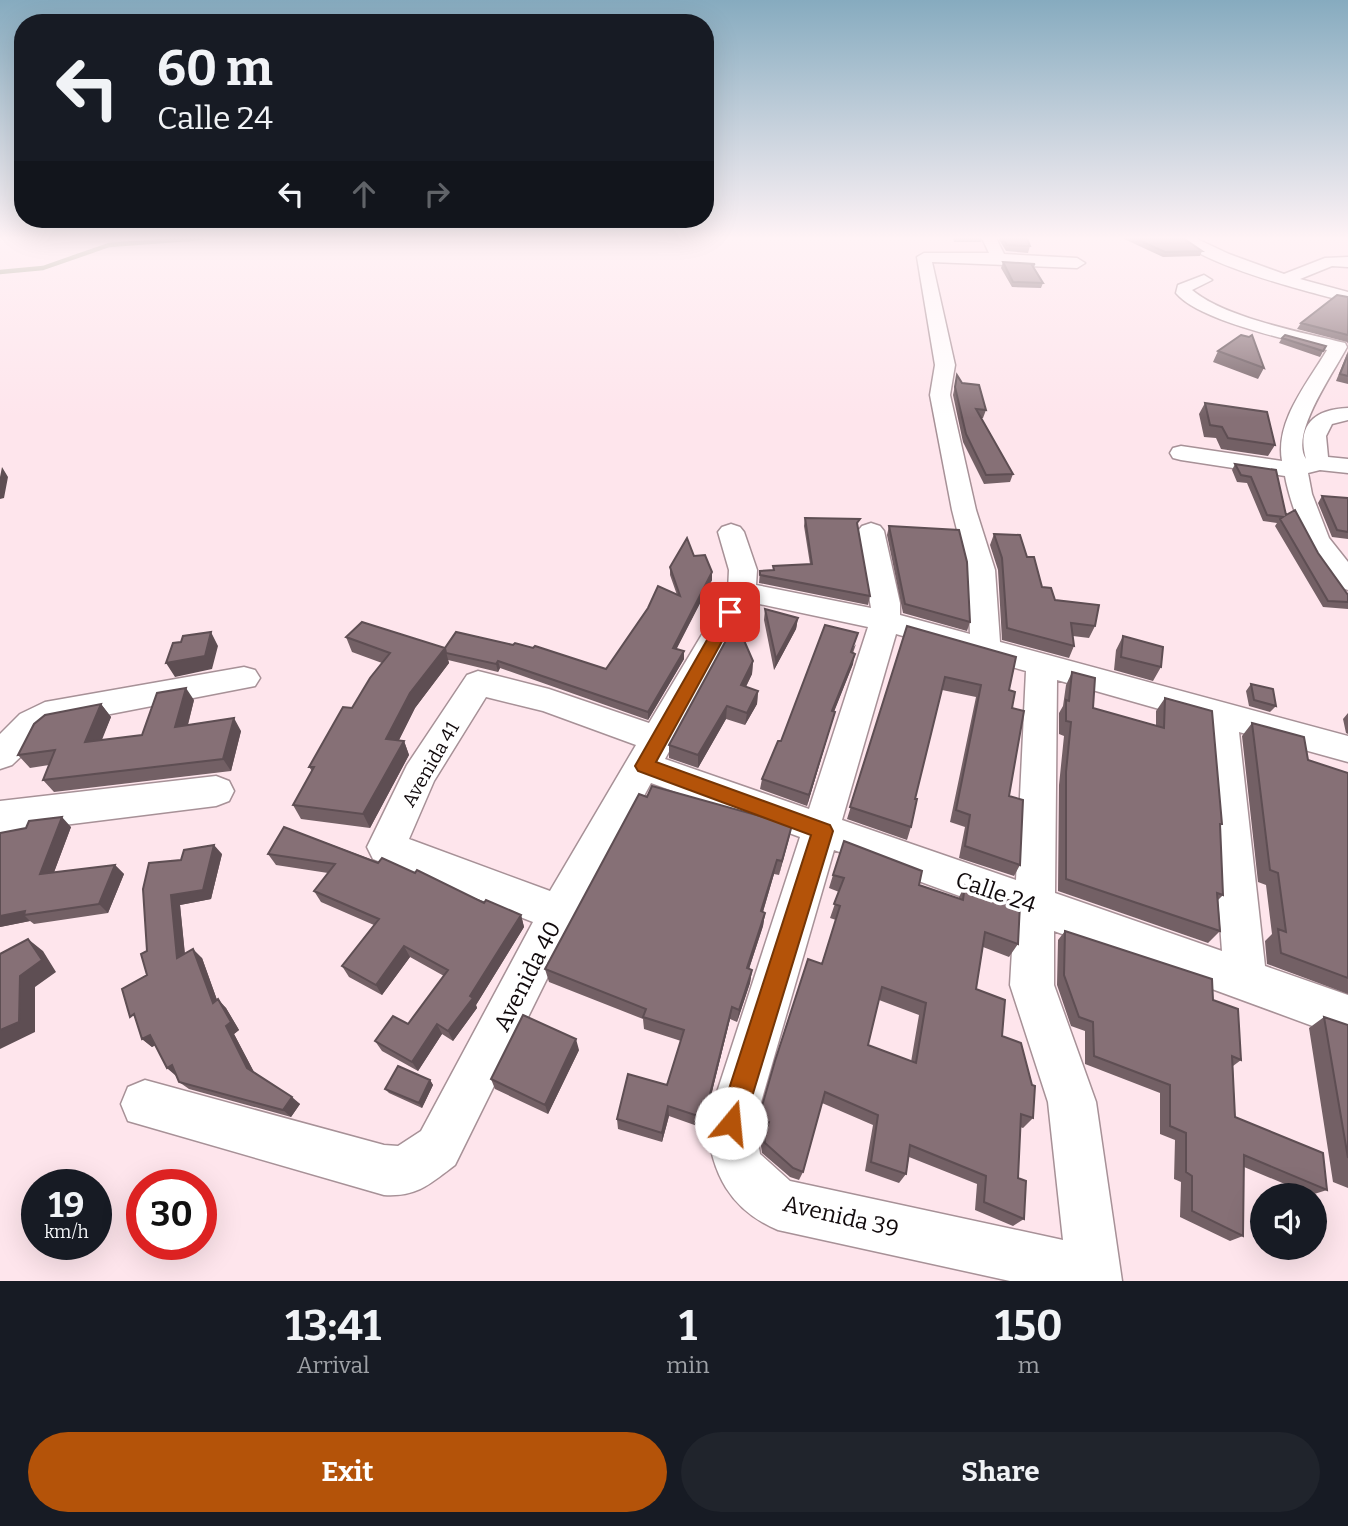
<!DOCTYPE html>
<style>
body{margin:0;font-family:Bitter,serif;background:#20242c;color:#f1f3f6;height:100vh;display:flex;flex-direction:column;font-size:26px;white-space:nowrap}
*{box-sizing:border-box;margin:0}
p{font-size:23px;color:#9ea1a6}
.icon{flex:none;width:38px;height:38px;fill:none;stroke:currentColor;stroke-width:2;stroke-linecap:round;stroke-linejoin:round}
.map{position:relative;height:1281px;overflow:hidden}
.sheet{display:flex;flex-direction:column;background:#171b24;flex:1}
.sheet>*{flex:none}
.banner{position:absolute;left:14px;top:14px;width:700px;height:214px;border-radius:28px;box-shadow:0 7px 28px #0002;background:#171b24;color:#f1f3f6;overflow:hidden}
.controls{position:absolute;left:1250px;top:1183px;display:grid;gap:14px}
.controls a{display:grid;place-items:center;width:77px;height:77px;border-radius:50%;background:#171b24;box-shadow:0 7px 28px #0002;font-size:35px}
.speed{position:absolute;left:21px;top:1169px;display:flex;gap:14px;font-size:35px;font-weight:700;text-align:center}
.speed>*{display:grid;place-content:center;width:91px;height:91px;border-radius:50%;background:#171b24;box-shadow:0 7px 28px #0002;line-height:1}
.speed small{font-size:18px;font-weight:400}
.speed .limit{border:10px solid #d22;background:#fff;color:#111}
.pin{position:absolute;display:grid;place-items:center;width:60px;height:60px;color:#fff;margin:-30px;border-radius:14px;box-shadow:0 4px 10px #0006}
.me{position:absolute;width:77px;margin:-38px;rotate:17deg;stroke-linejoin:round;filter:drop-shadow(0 0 5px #0008)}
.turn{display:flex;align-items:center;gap:24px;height:147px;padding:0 28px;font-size:32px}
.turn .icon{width:91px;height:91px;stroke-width:2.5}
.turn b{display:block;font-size:49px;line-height:60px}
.lanes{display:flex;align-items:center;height:66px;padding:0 28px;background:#0003;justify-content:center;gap:35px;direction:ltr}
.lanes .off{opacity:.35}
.eta{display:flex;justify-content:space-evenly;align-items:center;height:119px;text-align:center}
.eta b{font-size:42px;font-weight:700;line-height:49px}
.cta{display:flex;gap:14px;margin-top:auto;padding:14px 28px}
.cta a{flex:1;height:80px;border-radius:42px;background:#b45309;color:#fff;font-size:28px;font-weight:700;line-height:80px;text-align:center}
.cta a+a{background:#20242c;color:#f1f3f6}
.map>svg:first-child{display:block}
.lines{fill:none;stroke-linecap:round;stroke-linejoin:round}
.stream{stroke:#949e82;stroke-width:4.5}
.minor-casing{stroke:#a79197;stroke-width:3}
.minor{fill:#fff;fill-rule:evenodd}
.wall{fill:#736065;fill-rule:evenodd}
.shaded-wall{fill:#5e4e53}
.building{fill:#867076;stroke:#5e4e53;stroke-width:2;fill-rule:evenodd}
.route{fill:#b45309;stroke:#753606;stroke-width:2}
.labels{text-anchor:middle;stroke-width:7;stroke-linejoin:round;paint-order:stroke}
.street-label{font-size:19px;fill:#110a0c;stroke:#fff}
.near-street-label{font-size:23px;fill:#110a0c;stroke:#fff}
</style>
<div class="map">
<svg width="1348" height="1281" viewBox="0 0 1348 1281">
<rect width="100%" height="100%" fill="#fee5ec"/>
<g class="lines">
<!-- stream -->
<path class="stream" d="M0 272 43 268 109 245 202 238"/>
<!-- minor casing -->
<g class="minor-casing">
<path id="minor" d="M982 238H996L1004 254 1077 258 1085 263 1077 268 932 262 955 365 950 395 976 510 995 570 1000 642 1348 736V762L1239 732 1265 966 1348 995V1039L1054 931V985L1096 1102 1122 1281H1010L778 1230C730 1210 711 1173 707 1123L800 837 651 783 573 926 455 1165C430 1184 417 1197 384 1195L128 1121 121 1104 128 1087 145 1080 384 1145 398 1146 421 1131 533 922 373 859 367 847 407 765 467 675 478 671 549 689 649 723 728 591 729 570 718 532 722 527 731 524 740 527 744 532 757 570 756 585 871 608 858 531 862 526 871 523 880 526 884 531 900 603V615L970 634 967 570 952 510 930 395 935 365 917 257 924 253H989ZM750 602 868 627 809 809 665 759ZM896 634 1026 671 1016 880 842 820ZM1057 680 1205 722 1222 951 1055 893ZM486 697 543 711 636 745 550 891 409 839 434 781ZM834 850 1014 916 1010 985 1048 1102 1063 1240 790 1181 760 1154 755 1123Z
M1177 238H1195L1229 254 1284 274 1325 258 1348 257V267L1332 266 1300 279 1348 292V302C1308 292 1205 266 1177 238Z
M1204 275 1212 280 1192 290C1225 318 1302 332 1345 343L1347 347C1334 372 1289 435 1306 459 1296 424 1316 409 1348 408V420L1332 424 1326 436 1328 457 1348 459V473L1320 470 1308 473 1312 494 1329 538 1348 562V590C1317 582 1290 505 1285 476L1181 460 1173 458 1170 453 1173 448 1181 446 1282 461C1275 421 1307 384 1327 350 1291 340 1199 321 1176 293L1178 285Z
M244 667 255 670 260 678 255 686 54 725 12 765 0 769V734L20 714 45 702Z
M216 776 229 781 234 791 229 801 216 806 0 833V801Z"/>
</g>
<!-- minor -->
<use href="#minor" class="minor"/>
</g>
<!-- wall -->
<path class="wall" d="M953 238H982L981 242H954Z
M998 238H1027L1030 246 1028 253 1006 251Z
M1122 238H1183L1202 251 1200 256 1163 257Z
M1003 262 1035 264 1034 268 1043 283 1041 288 1012 287 1001 268Z
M1348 297V344L1347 342 1297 329 1301 323Z
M1282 338 1326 346 1320 357 1279 343Z
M1218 351 1264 368 1258 379 1213 362Z
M1348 351V384L1336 381Z
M957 375 962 383 986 410 983 418H981L1013 474 1010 482 984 484 963 442 953 395Z
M1205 403 1275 445 1268 456 1221 449 1216 438 1204 437 1199 414Z
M1235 464 1276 470 1286 515 1318 553 1348 595V609L1323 607 1275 526 1277 523 1263 521 1247 483 1237 482 1232 470Z
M1322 496 1348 498V539L1332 537 1318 503Z
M805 518 858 527 870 596 868 605 759 583 760 571 773 570V566L810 564 804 526Z
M889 526 970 622 967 631 903 613 887 535Z
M994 534 1027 557 1042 587 1055 600 1095 626 1089 638 1073 636 1074 646 1069 658 1002 640 998 570 990 545Z
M694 556 712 572V580L676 649 684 651V659L648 720 500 668 498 672 448 660 449 663 415 708 399 740 404 741 409 755 370 828 301 819 293 805 312 771 309 767 352 708 382 663 352 652 346 637 445 648 513 645 606 669 677 595 670 575V567Z
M765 609 798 618 796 629 774 670 764 620Z
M907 626 1009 690 1012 708 1009 796 1020 865 1014 876 959 858 965 827 950 822 976 697 942 690 915 799 911 827 907 840 847 819Z
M1123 636 1161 667 1153 681 1114 670 1116 650Z
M856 644 853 653V664L834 711 832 722 807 806 760 789 762 779 781 741Z
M753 661 752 674 746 687 758 691 757 704 745 725 726 719 698 768 669 758V745Z
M1072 672 1093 708 1156 726V711L1165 698 1222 824 1220 827 1223 895 1217 901 1220 931 1208 943 1058 891 1059 785 1064 736 1059 734V713L1063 706 1066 685Z
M1251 684 1276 706 1270 712 1249 706 1246 691Z
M194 700 188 725 241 731 231 771 54 792 43 780 49 765 30 768 18 755 101 704 111 717 101 740 142 735Z
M1348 713V734L1346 733 1343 719Z
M1252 723 1308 760 1348 773V994L1267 964 1265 941 1272 934 1266 885 1258 882 1242 736Z
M647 797 792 825 779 875 774 874 763 912 765 913 763 926 749 969 752 970 750 983 737 1022 730 1019 703 1128 669 1116 662 1142 618 1129 617 1119 667 1085 681 1041 644 1029 643 1019 549 982 545 969Z
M71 827 54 872 115 865 124 874 108 913 34 924 30 921 0 927V833Z
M284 827 521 915 524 927 476 1005 477 1008 453 1041 442 1034 418 1071 382 1051 375 1041 408 1024 444 976 410 957 382 995 349 977 342 966 374 925 321 902 314 891 328 873 276 865 268 854Z
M222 854 211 899 180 905 185 954 202 958 217 1000 226 1008 239 1030 234 1034 254 1072 300 1104 291 1117 189 1089 179 1082 176 1076 167 1068 155 1045 152 1047 142 1039 147 975V951L181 860Z
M833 875 919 885 958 899 965 885 1018 944 1009 957 983 947 976 989 1002 1036 1033 1118 1023 1128 1020 1127 1018 1178 1024 1219 1013 1226 975 1210 977 1184 909 1157 906 1174 899 1183 865 1171 873 1125 822 1103 803 1172 799 1180 790 1177 762 1153 761 1146 766 1132 758 1128V1123L760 1113 822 964 836 920 830 918 839 892 829 888ZM879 1000 919 1015 911 1062 868 1045Z
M1065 931 1213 1000 1241 1060 1233 1066 1235 1117 1327 1190 1311 1195 1244 1167 1243 1236 1230 1241 1180 1217 1181 1182 1174 1179 1175 1140 1160 1134V1093L1085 1064V1031L1071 1026 1057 985 1058 940Z
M1324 1017 1348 1025V1188L1333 1182 1309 1028Z
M579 1050 548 1114 495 1089 491 1079Z
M430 1080 433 1085 422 1108 389 1093 385 1089Z"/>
<!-- shaded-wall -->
<path class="shaded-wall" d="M2 467 8 477 4 498 0 499V477Z
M712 572V580L673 656V648Z
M798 618 796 629 774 670 776 659Z
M211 632 218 646 212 669 175 677 166 663Z
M445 648 449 663 415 708 392 754 386 739 410 693Z
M684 651V659L648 720V712Z
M855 654 853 664 830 722 832 711Z
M498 661 500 668 498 672 496 664Z
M753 661 752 674 740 698 741 685Z
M186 688 194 700 184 739 175 727Z
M758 691 757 704 745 725 747 713Z
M101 704 111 717 96 755 85 742Z
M727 706 726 719 698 768V755Z
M835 712 832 722 807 806 809 795Z
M234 718 241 731 231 771 223 759Z
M404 741 409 755 370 828 363 814Z
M62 817 71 827 50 883 40 874Z
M792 825 789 839 779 875 782 861Z
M214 845 222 854 211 899 180 905 186 967 177 958 171 895Z
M777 860 774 874 759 925 761 911Z
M115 865 124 874 108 913 99 904Z
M25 911 24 915 30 921 0 927V915Z
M765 913 763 926 745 981 747 968Z
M521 915 524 927 476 1005 477 1008 453 1041 448 1031Z
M28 939 43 951 56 972 35 987V1032L0 1049V1030L20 976Z
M404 946 410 957 382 995 376 985Z
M193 949 202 958 221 1011 213 1003Z
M752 970 750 983 737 1022 739 1010Z
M218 999 226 1008 239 1030 234 1034 256 1076 247 1068 226 1026Z
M732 1007 730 1019 703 1128 704 1118Z
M437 1024 442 1034 418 1071 412 1062Z
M150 1035 160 1043 152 1047 142 1039Z
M576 1039 579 1050 548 1114 545 1105Z
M172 1065 177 1076 167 1068Z
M430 1080 433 1085 422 1108 419 1103Z
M292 1097 300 1104 291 1117 283 1110Z
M668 1106 669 1116 662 1142V1133Z"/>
<!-- building -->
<path class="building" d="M1003 238H1027L1030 246 1007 245Z
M1134 238H1183L1202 251 1165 252Z
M1003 262 1035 264 1032 265 1043 283 1013 282Z
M1337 295 1348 297V335L1301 323Z
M1241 335 1249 337 1252 335 1264 368 1218 351Z
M1285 335 1326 346 1323 351 1282 338Z
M1348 354V376L1340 374Z
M957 375 962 383 979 385 986 410 976 409 1013 474 986 475 966 434 955 387Z
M1205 403 1267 412 1275 445 1228 438 1222 427 1210 425Z
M1235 464 1276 470 1286 515 1295 510 1318 553 1348 595V602L1328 601 1280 519 1283 517 1267 515 1251 477 1241 475Z
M1322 496 1348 498V532L1337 530Z
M805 518 860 519 857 523 870 596 760 575V571L774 570 773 566 812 564Z
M889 526 959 530 967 562 970 622 905 604Z
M994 534 1020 535 1027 557H1034L1042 587 1051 588 1055 600 1099 605 1095 626 1071 623 1074 646 1007 628 1002 558Z
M687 538 694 556 705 555 712 572 673 648 684 651 648 712 498 661 496 664 446 653 445 648 456 632 513 645 515 643 533 648 535 646 606 669 648 608 658 586 680 596 670 567Z
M765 609 798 618 776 659Z
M362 622 445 648 410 693 386 739 404 741 363 814 293 805 314 767H309L343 707 352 708 370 678 390 653 346 637Z
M736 622 753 661 741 685 758 691 747 713 727 706 698 755 669 745Z
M825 625 858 633 851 652 855 654 832 711 835 712 809 795 762 779 778 741H781Z
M907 626 1016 657 1009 690 1015 692 1012 708 1024 711 1009 796 1023 800 1020 865 965 846 970 815 956 810 981 685 945 677 915 799H917L911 827 850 807Z
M211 632 205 656 166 663 173 643 181 642 183 636Z
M1123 636 1163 647 1161 667 1121 657Z
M1072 672 1095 678 1093 708 1164 728 1165 698 1212 711 1222 824H1220L1223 895 1217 893 1220 931 1066 879V772L1071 722 1066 721V700L1069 701Z
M1251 684 1273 689 1276 706 1254 700Z
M186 688 175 727 234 718 223 759 43 780 55 750 18 755 34 724 45 715 101 704 85 742 142 735 157 693Z
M1252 723 1304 737 1308 760 1348 773V978L1281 953 1278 929 1286 932 1278 873 1270 870Z
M652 786 792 825 782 861 777 860 761 911 765 913 747 968 752 970 739 1010 732 1007 704 1118 668 1106 662 1133 617 1119 628 1074 667 1085 684 1030 643 1017 646 1009 545 969 639 794 647 797Z
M62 817 40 874 115 865 99 904 24 915 25 911 0 916V833L26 828 29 821Z
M284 827 378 863 382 858 415 873 417 870 484 903 486 900 521 915 470 996 473 998 448 1031 437 1024 412 1062 375 1041 393 1016 408 1024 448 970 404 946 376 985 342 966 379 919 314 891 335 864 268 854Z
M844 841 922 871 919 885 963 900 965 885 1020 904 1018 944 985 932 976 989 1005 1000 1002 1036 1021 1043 1032 1085 1035 1086 1033 1118 1021 1114 1018 1178 1026 1181 1024 1219 984 1202 986 1176 910 1145 906 1174 871 1162 878 1115 825 1092 803 1172 793 1168 765 1143 764 1136 769 1122 761 1118 760 1113 775 1061 808 959 822 964 840 906 834 904 844 878 833 875ZM882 987 926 1003 916 1063 868 1045Z
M214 845 203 890 171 895 177 958 193 949 213 1003 218 999 231 1022 226 1026 247 1068 292 1097 283 1110 179 1082 172 1065 167 1068 150 1035 142 1039 134 1014 130 1017 122 989 147 975 141 954 147 951 143 889 149 863 181 860 184 850Z
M1065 931 1212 979 1213 1000 1238 1009 1241 1060 1232 1056 1235 1117 1323 1153 1327 1190 1244 1155 1243 1236 1192 1211V1176L1186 1172V1133L1170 1126V1085L1094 1056 1093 1022 1079 1017 1064 975Z
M28 939 42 960 20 976 19 1022 0 1030V954Z
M523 1015 576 1039 545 1105 491 1079Z
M1324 1017 1348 1025V1158Z
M398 1066 430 1080 419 1103 385 1089Z"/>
<!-- sky -->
<linearGradient id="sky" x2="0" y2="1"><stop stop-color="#86abbf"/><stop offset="0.57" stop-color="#fff3f6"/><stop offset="1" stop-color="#fff3f6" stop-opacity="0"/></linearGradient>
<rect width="1348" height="418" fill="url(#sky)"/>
<!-- route -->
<path class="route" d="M730 607 738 612 656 762 830 825 833 831 744 1123 740 1132 731 1136 722 1132 718 1123 811 835 638 771 635 766 723 612Z"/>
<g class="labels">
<!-- street labels -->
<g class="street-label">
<text transform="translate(430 764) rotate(-60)" y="7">Avenida 41</text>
</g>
<!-- near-street labels -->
<g class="near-street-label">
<text transform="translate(996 892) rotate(19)" y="8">Calle 24</text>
<text transform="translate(527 976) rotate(-63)" y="8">Avenida 40</text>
<text transform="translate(841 1216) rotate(13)" y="8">Avenida 39</text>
</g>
</g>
</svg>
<div class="controls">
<a><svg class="icon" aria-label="sound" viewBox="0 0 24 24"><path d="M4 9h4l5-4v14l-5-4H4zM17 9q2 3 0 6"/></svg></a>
</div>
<div class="speed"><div>19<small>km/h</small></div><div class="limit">30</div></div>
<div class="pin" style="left:730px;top:612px;background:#d93025"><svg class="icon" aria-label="arrive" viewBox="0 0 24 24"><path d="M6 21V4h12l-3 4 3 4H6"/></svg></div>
<svg class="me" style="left:731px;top:1123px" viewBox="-20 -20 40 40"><circle r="19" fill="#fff"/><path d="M0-13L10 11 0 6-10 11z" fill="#b45309"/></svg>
<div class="banner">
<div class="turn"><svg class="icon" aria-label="left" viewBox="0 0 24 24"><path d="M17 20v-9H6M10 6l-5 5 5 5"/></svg><div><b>60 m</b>Calle 24</div></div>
<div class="lanes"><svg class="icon" aria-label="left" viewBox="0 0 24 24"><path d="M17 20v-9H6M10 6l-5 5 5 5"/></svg><svg class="icon off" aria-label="ahead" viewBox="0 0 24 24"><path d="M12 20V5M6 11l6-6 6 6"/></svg><svg class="icon off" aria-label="right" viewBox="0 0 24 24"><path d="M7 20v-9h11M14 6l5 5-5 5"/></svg></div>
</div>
</div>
<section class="sheet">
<div class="eta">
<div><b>13:41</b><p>Arrival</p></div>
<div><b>1</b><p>min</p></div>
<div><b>150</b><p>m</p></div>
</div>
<div class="cta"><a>Exit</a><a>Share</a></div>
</section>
